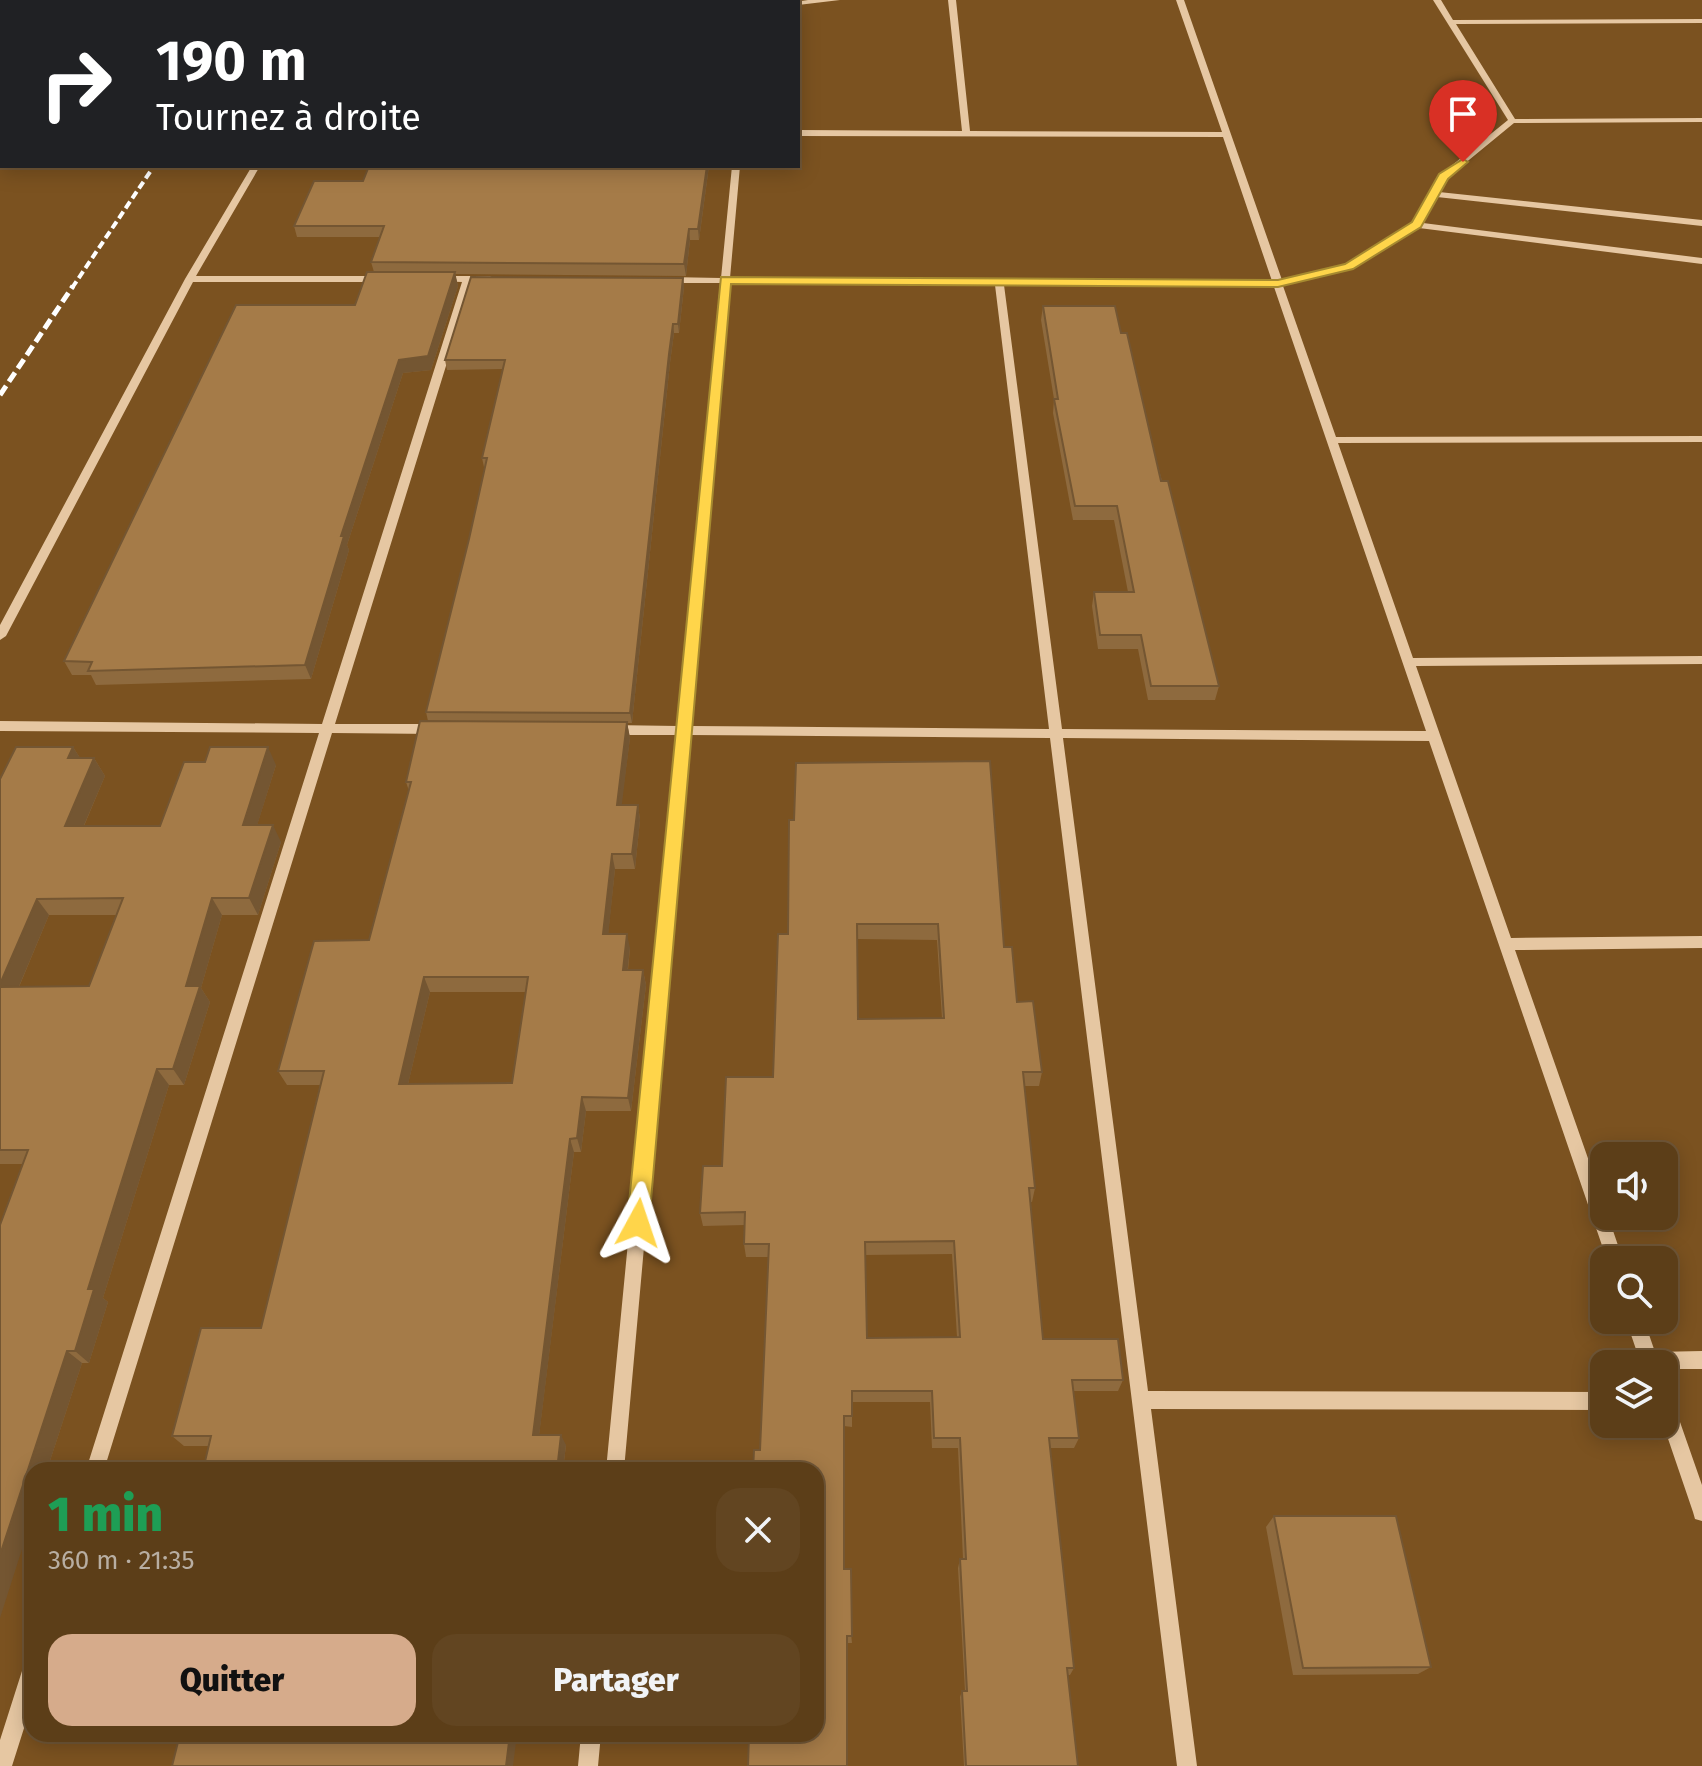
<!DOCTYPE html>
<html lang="fr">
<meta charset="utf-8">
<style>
body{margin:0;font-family:"Fira Sans",sans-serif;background:#624521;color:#f1f3f6;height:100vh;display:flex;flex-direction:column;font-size:30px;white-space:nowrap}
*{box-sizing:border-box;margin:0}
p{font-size:26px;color:#b8aea2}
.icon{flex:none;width:44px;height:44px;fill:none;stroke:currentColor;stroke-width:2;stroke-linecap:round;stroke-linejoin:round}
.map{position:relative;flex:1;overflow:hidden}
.panel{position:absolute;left:24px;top:1462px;width:800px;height:280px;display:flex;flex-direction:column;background:#5c3e18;border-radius:24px;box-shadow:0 4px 20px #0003,0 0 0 2px #715737}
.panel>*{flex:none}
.top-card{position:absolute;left:0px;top:0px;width:800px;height:168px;box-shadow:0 4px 20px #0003,0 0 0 2px #715737;background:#202124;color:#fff;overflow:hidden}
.controls{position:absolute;left:1590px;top:1142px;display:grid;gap:16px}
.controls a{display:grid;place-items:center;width:88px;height:88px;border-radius:16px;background:#5c3e18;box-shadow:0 4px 20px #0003,0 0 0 2px #715737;font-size:40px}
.pin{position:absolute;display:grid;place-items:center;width:68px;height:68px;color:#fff;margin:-82px -34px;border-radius:50% 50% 50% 0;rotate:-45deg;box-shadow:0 0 8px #0007}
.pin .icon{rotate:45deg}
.me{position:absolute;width:88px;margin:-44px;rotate:5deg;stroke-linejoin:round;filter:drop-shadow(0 0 6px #0008)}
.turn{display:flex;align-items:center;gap:28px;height:168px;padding:0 24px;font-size:36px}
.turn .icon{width:104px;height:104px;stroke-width:2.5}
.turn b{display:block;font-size:56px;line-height:68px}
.round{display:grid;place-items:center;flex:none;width:84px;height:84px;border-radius:24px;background:#624521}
.head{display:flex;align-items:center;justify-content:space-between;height:136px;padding:0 24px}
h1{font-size:48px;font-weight:800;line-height:60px;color:#1e9e55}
.cta{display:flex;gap:16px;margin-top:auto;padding:16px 24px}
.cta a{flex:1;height:92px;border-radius:24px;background:#d6ab8b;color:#111;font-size:32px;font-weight:800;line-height:92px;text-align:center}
.cta a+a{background:#624521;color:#f1f3f6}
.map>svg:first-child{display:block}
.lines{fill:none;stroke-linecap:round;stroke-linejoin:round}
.minor{fill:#e6c7a2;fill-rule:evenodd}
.rail-far1{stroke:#fff;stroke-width:4;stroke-dasharray:8 4;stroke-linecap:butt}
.rail{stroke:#fff;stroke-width:5;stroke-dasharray:11 5;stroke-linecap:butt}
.wall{fill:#8e6a3e;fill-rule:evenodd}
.shaded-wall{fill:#745632}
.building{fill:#a57b48;stroke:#745632;stroke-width:2;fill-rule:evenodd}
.route{fill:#ffd54a;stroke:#a68a30;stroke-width:2}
</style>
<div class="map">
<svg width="1702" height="1766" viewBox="0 0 1702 1766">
<rect width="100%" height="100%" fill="#7b5220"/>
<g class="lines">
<!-- minor -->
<path class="minor" d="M349 0H357L348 2Z
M747 0H755V2H747Z
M808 0H840L798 5V2H795Z
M948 0H956L970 131 1222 132 1176 0H1184L1282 280 1346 265 1413 223 1440 175 1508 120 1433 0H1441L1453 20 1702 19V23L1456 24 1515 119 1702 118V122L1514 123 1447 178 1439 192 1702 220V226L1437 197 1423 223 1702 258V264L1419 228 1352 269 1283 286 1336 437 1702 436V442L1338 443 1413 658 1702 656V664L1416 666 1511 938 1702 936V948L1515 950 1604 1204V1216H1608L1623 1260H1607L1429 741 1063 738 1148 1391 1604 1392V1410L1151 1409 1197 1766H1177L1050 738 690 735 624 1470H606L677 735H610L604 730 610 725 678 726 720 283H667L662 280 667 277 721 278 732 166H740L730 278 1272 281 1223 137 798 136V130L962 131ZM730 283 995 285 1049 729 690 726ZM1004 285 1274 287 1426 731 1062 729Z
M252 166H260L196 276H382L387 279 382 282H193L6 636 0 640V625L185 279Z
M439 276H490L495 279 490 282H472L335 724H437L443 729 437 734 332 733 104 1470H86L319 733 0 731V721L322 724 462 282 436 281 434 279Z
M1626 1320H1644L1655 1352 1702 1351V1369H1664V1364H1641Z
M1664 1393 1670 1396 1673 1402 1702 1485V1521L1695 1519 1693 1512 1663 1424Z
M32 1661V1703L12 1766H0V1740L22 1671 25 1664Z
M581 1734H601L598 1766H578Z"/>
<!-- rail-far1 -->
<path class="rail-far1" d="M72 288 154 166"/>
<!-- rail -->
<path class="rail" d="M0 395 73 286"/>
</g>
<!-- wall -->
<path class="wall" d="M369 166H709L699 240H690L686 276 455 274 458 286 431 370 403 373 347 545 349 550 311 679 96 685 91 675H72L64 661 355 305 374 272 371 262 380 237H297L294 226 363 181Z
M683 278 684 287 679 333H674L670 363 632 723H627L630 738 621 805H638L640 820 635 869H615L608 934 630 948 628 970H643L646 985 631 1111H586L581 1152H574L539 1435 566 1445 563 1470H203L209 1446H184L172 1436 261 1328 320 1085H287L278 1071 369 940 409 791 406 782 428 721 426 712 469 539 485 467H484L482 458 503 369 447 370 445 360ZM430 992H526L512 1083 408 1084Z
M1043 306 1121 333 1219 686 1215 700H1148L1138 649H1098L1092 606 1094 592H1128L1114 520H1073L1053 413 1054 399 1041 320Z
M73 747 80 758H94L105 776 84 826H160L276 765 257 825 281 842 258 915H222L201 988 210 1002 184 1085H169L103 1298 108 1302 89 1363H82L47 1470H32L23 1164H0V779ZM49 915H116L89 986 19 987Z
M789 820 1004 947 1017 1002 1042 1072 1039 1086H1024L1035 1188 1032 1202H1030L1043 1339 1123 1380 1118 1391H1073L1079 1438 1074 1448H1050L1074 1668 1070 1675H1068L1078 1766H964L960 1697 962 1691H965L958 1568 960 1559H963L958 1448H932L930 1402H852V1427L844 1426V1569L852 1643H847L760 1450 768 1257H746L744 1244 745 1225 703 1226 700 1213 722 1166 773 1077 788 934ZM857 939 937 940 942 1018 858 1019ZM952 1254 957 1337 867 1338 865 1255Z
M1274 1516 1431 1667 1418 1674 1293 1675 1266 1527Z"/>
<!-- shaded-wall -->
<path class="shaded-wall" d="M707 166H709L699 240 698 229Z
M689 229 690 240 686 276 684 264Z
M455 272 458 286 431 370 403 373 347 545 349 550 311 679 305 665 341 536 399 360Z
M683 278 684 287 679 333 678 324Z
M673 324 674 333 670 363 632 723 630 713 669 354Z
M627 722 630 738 620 820 617 805Z
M73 747 84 764 68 758Z
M268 747 276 765 252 842 243 825Z
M94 758 105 776 76 844 65 826Z
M638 805 640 820 635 869 632 854Z
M273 825 281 842 258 915 249 898Z
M612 854 615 869 607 948 603 934Z
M212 898 222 915 201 988 210 1002 184 1085 173 1069 186 986Z
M37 899 49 915 12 1003 0 988V984Z
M627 934 630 948 626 984 623 970Z
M643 970 646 985 631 1111 628 1098Z
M424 977 430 992 405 1097 399 1084Z
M157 1069 169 1085 103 1298 108 1302 89 1363 75 1351 88 1289Z
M582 1097 586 1111 581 1152 577 1138Z
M570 1139 574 1152 538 1445 533 1435Z
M67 1351 82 1363 47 1470H32V1518L0 1618V1555Z
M561 1435 566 1445 563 1470H557Z
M510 1734H517L513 1766H506Z"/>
<!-- building -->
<path class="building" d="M369 166H707L698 229H689L684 264 371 262 384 226H294L314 181H363Z
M367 272H455L428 356 399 360 341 536H344L305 665 88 671 92 662 64 661 236 305H355Z
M471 277 683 278 678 324H673L669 354 630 713 426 712 469 539 487 458H482L505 360H445Z
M1043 306H1115L1121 333H1127L1161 481H1168L1219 686H1151L1141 635H1100L1094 592H1134L1117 506H1075L1054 399H1058Z
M420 721 627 722 617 805H638L632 854H612L603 934H627L623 970H643L628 1098 582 1097 577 1138 570 1139 533 1435H561L557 1470H203L211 1436H172L201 1328H261L324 1071H278L314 941 369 940 411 782H406ZM424 977H528L512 1083 399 1084Z
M16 747H73L68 758H94L65 826H160L184 762H205L210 747H268L243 825H273L249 898H212L186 986H200L173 1069H157L88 1289H94L75 1351H67L0 1555V1225L28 1150H0V987L89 986 123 898 37 899 0 984V779Z
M990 761 1004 947H1012L1017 1002 1033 1001 1042 1072H1023L1035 1188H1029L1043 1339H1118L1123 1380H1072L1079 1438H1049L1074 1668H1067L1078 1766H966L962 1691H967L960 1559H966L960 1438H934L932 1391H852V1416H844V1569H851L852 1636H847V1766H748L749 1734H816V1470H753L754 1450H760L769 1244H744L745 1212 700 1213 703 1166H722L726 1077H773L778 934H788L789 820H794L796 763ZM857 924H938L944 1018 858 1019ZM954 1241 960 1337 867 1338 865 1242Z
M1274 1516H1396L1431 1667 1303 1668Z
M180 1734H510L506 1766H172Z"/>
<!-- route -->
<path class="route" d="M1463 159 1468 162 1448 179 1421 227 1353 269 1278 287 731 284 649 1223 646 1231 638 1233 630 1231 627 1223 721 277 1278 280 1345 264 1412 222 1439 174Z"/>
</svg>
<div class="controls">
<a><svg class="icon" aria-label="sound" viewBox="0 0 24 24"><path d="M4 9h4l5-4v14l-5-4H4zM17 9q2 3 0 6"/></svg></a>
<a><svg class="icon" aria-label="search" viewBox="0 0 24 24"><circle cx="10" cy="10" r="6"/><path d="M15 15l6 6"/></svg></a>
<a><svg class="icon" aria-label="layers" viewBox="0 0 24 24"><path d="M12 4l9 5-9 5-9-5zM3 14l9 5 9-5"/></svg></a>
</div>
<div class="pin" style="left:1463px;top:162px;background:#d93025"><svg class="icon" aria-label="arrive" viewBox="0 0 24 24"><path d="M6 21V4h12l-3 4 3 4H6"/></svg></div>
<svg class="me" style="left:638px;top:1223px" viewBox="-20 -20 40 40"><path d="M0-17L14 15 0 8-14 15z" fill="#ffd54a" stroke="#fff" stroke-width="4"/></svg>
<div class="top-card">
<div class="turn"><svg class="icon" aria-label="right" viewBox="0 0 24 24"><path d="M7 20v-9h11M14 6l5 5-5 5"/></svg><div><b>190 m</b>Tournez à droite</div></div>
</div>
<section class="panel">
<div class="head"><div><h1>1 min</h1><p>360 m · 21:35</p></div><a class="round"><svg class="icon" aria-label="close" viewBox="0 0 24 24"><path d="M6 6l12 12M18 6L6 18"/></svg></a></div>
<div class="cta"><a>Quitter</a><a>Partager</a></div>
</section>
</div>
